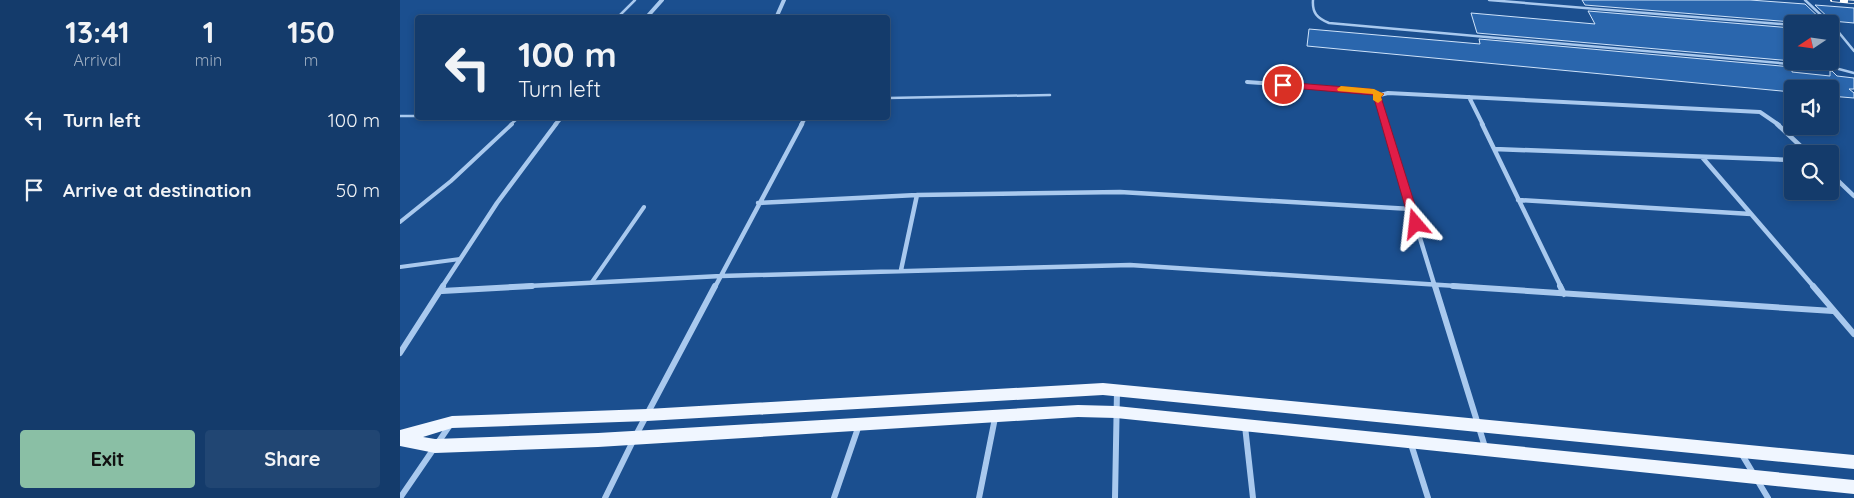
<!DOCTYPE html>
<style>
body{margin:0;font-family:Quicksand,sans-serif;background:#214673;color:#f1f3f6;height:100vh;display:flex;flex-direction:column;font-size:19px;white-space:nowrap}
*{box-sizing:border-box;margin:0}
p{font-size:16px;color:#9dadc1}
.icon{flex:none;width:28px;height:28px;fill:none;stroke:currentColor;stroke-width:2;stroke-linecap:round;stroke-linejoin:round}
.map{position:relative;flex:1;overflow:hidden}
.details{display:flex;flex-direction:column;background:#143b6b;width:400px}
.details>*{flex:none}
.banner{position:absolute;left:15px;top:15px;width:475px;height:105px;border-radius:5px;box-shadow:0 2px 8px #0003,0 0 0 1px #33557e;background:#143b6b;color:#f1f3f6;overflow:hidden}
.needle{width:32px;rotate:257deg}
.buttons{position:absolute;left:1384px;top:15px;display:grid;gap:10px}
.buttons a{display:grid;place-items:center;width:55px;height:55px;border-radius:5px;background:#143b6b;box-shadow:0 2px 8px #0003,0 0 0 1px #33557e;font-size:25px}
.pin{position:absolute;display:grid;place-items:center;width:42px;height:42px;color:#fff;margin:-21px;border:2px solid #fff;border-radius:50%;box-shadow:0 1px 5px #0007}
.me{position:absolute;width:55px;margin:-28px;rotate:343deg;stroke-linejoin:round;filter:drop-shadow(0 0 4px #0008)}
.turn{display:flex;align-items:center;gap:18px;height:105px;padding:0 20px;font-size:22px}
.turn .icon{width:65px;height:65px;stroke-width:2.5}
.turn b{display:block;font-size:35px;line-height:42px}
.eta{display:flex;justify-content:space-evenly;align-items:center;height:85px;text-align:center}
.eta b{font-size:30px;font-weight:700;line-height:35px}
.action{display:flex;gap:10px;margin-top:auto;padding:10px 20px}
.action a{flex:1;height:58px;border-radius:5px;background:#8abfa5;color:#111;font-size:20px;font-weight:700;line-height:58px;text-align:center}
.action a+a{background:#214673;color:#f1f3f6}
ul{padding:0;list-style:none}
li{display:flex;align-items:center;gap:15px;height:70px;padding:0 20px}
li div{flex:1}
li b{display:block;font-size:19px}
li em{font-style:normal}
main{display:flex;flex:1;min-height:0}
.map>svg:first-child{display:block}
.building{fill:#2a66ad;stroke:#cfe3fa}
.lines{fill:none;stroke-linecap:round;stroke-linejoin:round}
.service-far1{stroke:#a9c9ee;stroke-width:2.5}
.service{stroke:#a9c9ee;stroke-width:4}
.minor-far2{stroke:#a9c9ee;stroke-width:4}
.minor-far1{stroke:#a9c9ee;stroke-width:4.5}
.minor{stroke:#a9c9ee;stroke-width:6}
.primary{fill:#f0f6ff;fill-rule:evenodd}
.rail-casing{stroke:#fff;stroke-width:4}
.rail{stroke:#1b4f8f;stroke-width:2.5;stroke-dasharray:8;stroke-linecap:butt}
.route{fill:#e11d48;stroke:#92132f}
.slow{fill:#f59e0b}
</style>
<main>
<section class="details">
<div class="eta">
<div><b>13:41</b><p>Arrival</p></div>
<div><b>1</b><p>min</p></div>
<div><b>150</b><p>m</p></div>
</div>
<ul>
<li><svg class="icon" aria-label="left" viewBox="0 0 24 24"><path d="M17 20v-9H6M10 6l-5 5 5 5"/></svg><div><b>Turn left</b></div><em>100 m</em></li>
<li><svg class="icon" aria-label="arrive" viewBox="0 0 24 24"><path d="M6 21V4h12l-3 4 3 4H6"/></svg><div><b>Arrive at destination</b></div><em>50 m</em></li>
</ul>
<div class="action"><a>Exit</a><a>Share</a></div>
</section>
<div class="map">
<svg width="1454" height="498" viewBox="0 0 1454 498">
<rect width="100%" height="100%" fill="#1b4f8f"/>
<!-- building -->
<path class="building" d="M1182 0H1350L1405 4 1423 21 1392 19V22L1185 5Z
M1415 5 1454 8V23L1432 21Z
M1188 11 1392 28V61L1077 33 1071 13 1195 24Z
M909 29 1080 44 1079 39 1392 67V72L1430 76V71H1432L1437 76 1454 78V89H1449L1454 93V98L1430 96V89H1392V92L907 46Z"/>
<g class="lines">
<!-- service-far1 -->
<path class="service-far1" d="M913 0C912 13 917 18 929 23L1435 68 1454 73
M1089 0 1392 25
M1405 0 1436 29 1454 51
M217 18 235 0
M488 98 650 95
M0 116H18
M110 125 118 118"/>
<!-- service -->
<path class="service" d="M0 222 51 181 112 124
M0 267 60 259
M192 282 244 207"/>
<!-- minor-far2 -->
<path class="minor-far2" d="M246 18 262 0
M376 18 384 0
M847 82 971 91 979 94
M1069 97 1083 125
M155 125 161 118
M401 125 405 118
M985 125 976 96 988 93 1360 112 1379 125"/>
<!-- minor-far1 -->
<path class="minor-far1" d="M985 124 1035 287
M1082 124 1161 287
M1377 124 1409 154
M1094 149 1392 160
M1302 157 1414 287
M1430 173 1454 196
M1118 200 1351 214
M358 203 517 195 720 192 1011 209
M501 270 517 195
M42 287 97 203 156 124
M109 287 321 276 730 265 1072 287
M315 287 402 124"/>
<!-- minor -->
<path class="minor" d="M1035 286 1085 447
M1053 286 1433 311
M1160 286 1164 294
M1413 286 1454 334
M42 291 132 286
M0 353 43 286
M845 426 853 498
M1011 444 1028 498
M1341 453 1368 498
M0 498 50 425
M205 498 235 437 315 286
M434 498 459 425
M579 498 595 418
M715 498 717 391"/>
<!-- primary -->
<path class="primary" d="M703 383 1454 455V469L703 395 247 421 52 428 23 437 35 439 198 433 678 405 716 406 1454 480V494L716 418 678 417 198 447 35 453 0 446V430L52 416 247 409Z"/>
<!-- rail casing -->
<g class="rail-casing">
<path id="rail" d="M1432 0 1454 2"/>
</g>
<!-- rail -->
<use href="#rail" class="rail"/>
</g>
<!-- route -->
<path class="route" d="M883 82 971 89 984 94 981 97 1021 224 1020 227 1016 228 1010 224 973 95 880 87 879 85Z"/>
<!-- slow -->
<path class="slow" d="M941 86 974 89 984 94 981 97 982 100 978 103 973 100V94L938 91 937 89Z"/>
</svg>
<div class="buttons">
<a><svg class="needle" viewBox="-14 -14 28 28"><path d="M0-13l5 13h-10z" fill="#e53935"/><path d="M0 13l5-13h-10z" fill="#9dadc1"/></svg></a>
<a><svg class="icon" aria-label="sound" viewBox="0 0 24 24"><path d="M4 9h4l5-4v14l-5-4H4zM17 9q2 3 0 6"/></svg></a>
<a><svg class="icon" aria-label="search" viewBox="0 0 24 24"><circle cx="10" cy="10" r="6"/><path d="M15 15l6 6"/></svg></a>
</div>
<div class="pin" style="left:883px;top:85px;background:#d93025"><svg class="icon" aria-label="arrive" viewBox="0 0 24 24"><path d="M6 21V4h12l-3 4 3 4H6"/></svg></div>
<svg class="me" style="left:1016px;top:224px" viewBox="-20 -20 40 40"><path d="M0-17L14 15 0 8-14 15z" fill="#e11d48" stroke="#fff" stroke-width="4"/></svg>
<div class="banner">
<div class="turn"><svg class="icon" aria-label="left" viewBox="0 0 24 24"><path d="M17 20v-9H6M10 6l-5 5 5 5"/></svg><div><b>100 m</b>Turn left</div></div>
</div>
</div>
</main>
